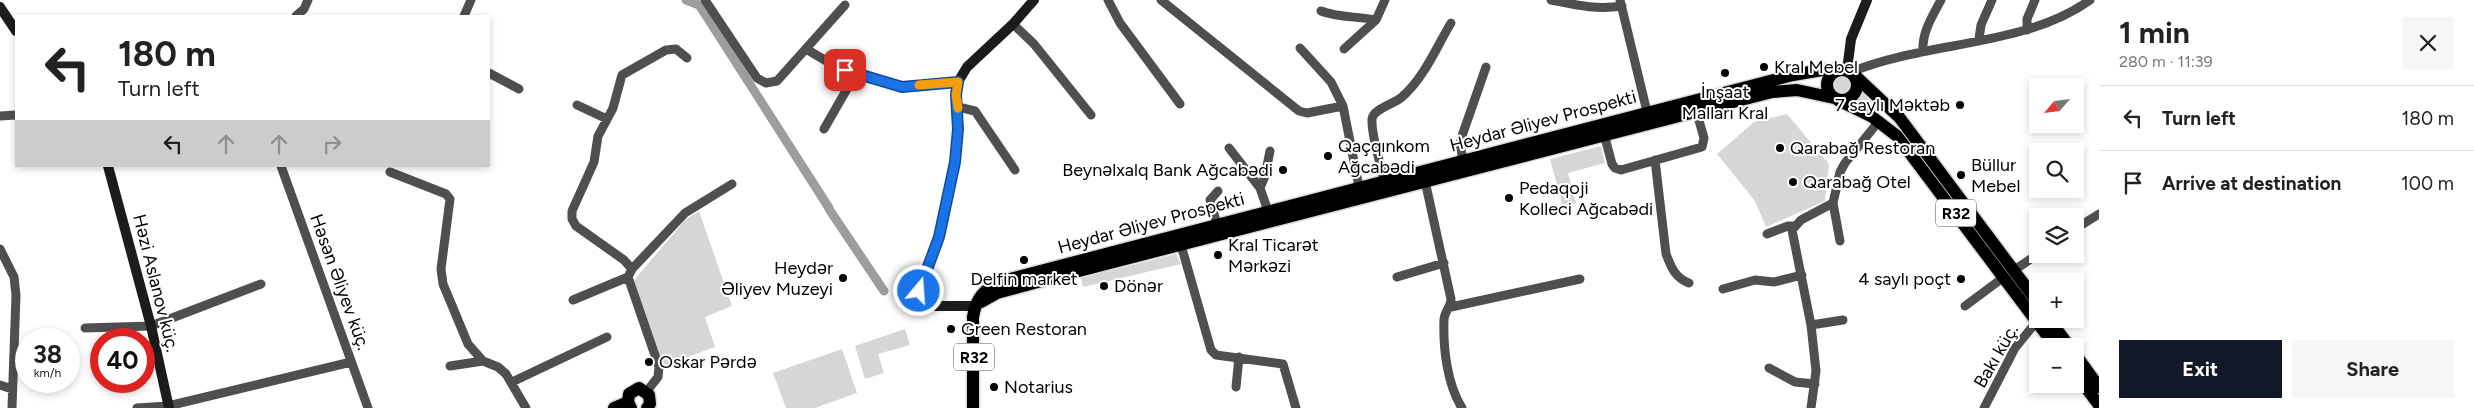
<!DOCTYPE html>
<meta charset="utf-8">
<style>
body{margin:0;font-family:Figtree,sans-serif;background:#f6f6f6;color:#222;height:100vh;display:flex;flex-direction:column;font-size:19px;white-space:nowrap}
*{box-sizing:border-box;margin:0}
p{font-size:16px;color:#767676}
.icon{flex:none;width:28px;height:28px;fill:none;stroke:currentColor;stroke-width:2;stroke-linecap:round;stroke-linejoin:round}
.map{position:relative;flex:1;overflow:hidden}
.panel{display:flex;flex-direction:column;background:#fff;width:375px}
.panel>*{flex:none}
.hud{position:absolute;left:15px;top:15px;width:475px;height:152px;border-radius:0px;box-shadow:0 2px 8px #0003;background:#fff;color:#222;overflow:hidden}
.needle{width:32px;rotate:242deg}
.tools{position:absolute;left:2029px;top:78px;display:grid;gap:10px}
.tools a{display:grid;place-items:center;width:55px;height:55px;border-radius:0px;background:#fff;box-shadow:0 2px 8px #0003;font-size:25px}
.speed{position:absolute;left:15px;top:328px;display:flex;gap:10px;font-size:25px;font-weight:700;text-align:center}
.speed>*{display:grid;place-content:center;width:65px;height:65px;border-radius:50%;background:#fff;box-shadow:0 2px 8px #0003;line-height:1}
.speed small{font-size:12px;font-weight:400}
.speed .limit{border:8px solid #d22;background:#fff;color:#111}
.pin{position:absolute;display:grid;place-items:center;width:42px;height:42px;color:#fff;margin:-21px;border-radius:10px;box-shadow:0 2px 8px #0006}
.me{position:absolute;width:55px;margin:-28px;rotate:18deg;stroke-linejoin:round;filter:drop-shadow(0 0 4px #0008)}
.turn{display:flex;align-items:center;gap:18px;height:105px;padding:0 20px;font-size:22px}
.turn .icon{width:65px;height:65px;stroke-width:2.5}
.turn b{display:block;font-size:35px;line-height:42px}
.lanes{display:flex;align-items:center;height:48px;padding:0 20px;background:#0003;justify-content:center;gap:25px;direction:ltr}
.lanes .off{opacity:.35}
.round{display:grid;place-items:center;flex:none;width:52px;height:52px;border-radius:0px;background:#f6f6f6}
.summary{display:flex;align-items:center;justify-content:space-between;height:85px;padding:0 20px}
h1{font-size:30px;font-weight:700;line-height:38px}
.cta{display:flex;gap:10px;margin-top:auto;padding:10px 20px}
.cta a{flex:1;height:58px;border-radius:0px;background:#111827;color:#fff;font-size:20px;font-weight:700;line-height:58px;text-align:center}
.cta a+a{background:#f6f6f6;color:#222}
ul{padding:0;list-style:none}
li{display:flex;align-items:center;gap:15px;height:65px;padding:0 20px;border-top:1px solid #e0e0e0}
li div{flex:1}
li b{display:block;font-size:19px}
li em{font-style:normal}
main{display:flex;flex:1;min-height:0}
.map>svg:first-child{display:block}
.green{fill:#d6d6d6}
.lines{fill:none;stroke-linecap:round;stroke-linejoin:round}
.canal{stroke:#9d9d9d;stroke-width:9}
.primary-casing{stroke:#dbdbdb;stroke-width:15}
.street{stroke:#4f4f4f;stroke-width:9}
.secondary{stroke:#1c1c1c;stroke-width:10}
.primary{stroke:#000;stroke-width:12}
.route-casing{stroke:#114b97;stroke-width:12}
.route{stroke:#1a73e8;stroke-width:9}
.slow{stroke:#f59e0b;stroke-width:9}
.poi-dot{fill:#000;stroke:#fff;stroke-width:2}
.labels{text-anchor:middle;stroke-width:4;stroke-linejoin:round;paint-order:stroke}
.shield{fill:#fff;stroke:#4c4c4c;stroke-width:1}
.shield-label{font-size:16px;font-weight:bold;fill:#000}
.poi-label{font-size:18px;fill:#000;stroke:#fff;text-anchor:start}
.street-label{font-size:18px;fill:#000;stroke:#fff}
</style>
<main>
<div class="map">
<svg width="2099" height="408" viewBox="0 0 2099 408">
<rect width="100%" height="100%" fill="#fff"/>
<!-- green -->
<path class="green" d="M1832 84a9 9 0 1 1 18 0a9 9 0 1 1-18 0Z
M1862 91 1879 111 1856 100Z
M1787 114 1829 164 1825 201 1766 227 1755 201 1717 154 1754 122Z
M1601 146 1605 163 1568 173 1576 203 1563 207 1550 159Z
M699 211 732 306 705 317 715 347 663 366 633 284 636 278 685 220Z
M1176 254 1181 264 1083 287 1081 278Z
M905 329 910 345 878 354 884 373 865 379 855 346Z
M842 349 857 393 815 408H786L773 373Z"/>
<g class="lines">
<!-- canal -->
<path class="canal" d="M686 0 699 5 707 17 829 208
M829 209 884 291"/>
<!-- primary casing -->
<g class="primary-casing">
<path id="primary" d="M1827 85a15 15 0 1 1 30 0a15 15 0 1 1-30 0Z
M1851 72 1899 117 2038 303
M1838 100 1871 116 1897 136 2055 346
M981 302 997 293 1075 272 1772 92 1797 90 1834 98
M2049 319 2069 346
M2075 354 2099 387
M2075 373 2099 405
M614 408 628 402
M631 408 628 402 629 394 639 388 649 395 650 404 647 408
M973 408V317C976 298 984 289 1002 281L1793 75 1822 70 1842 69"/>
</g>
<!-- street -->
<path class="street" d="M705 0 757 78 766 83 777 81 845 5
M1108 0 1120 23 1180 104
M1161 0 1299 111 1307 113 1343 106
M1551 0C1576 5 1597 10 1622 6
M1620 0 1648 116
M1321 11C1338 18 1358 16 1376 20
M296 16 304 9 308 0
M464 16 471 0
M1013 24 1034 44 1091 115
M2027 30V19L2035 0
M1979 39 1981 25 1992 0
M1300 48 1331 82 1343 106 1359 187
M806 49 835 66 855 75 902 87 958 82
M1344 49 1376 20 1385 0
M1923 51C1922 32 1932 17 1941 0
M1851 72C1926 41 2025 47 2090 0
M489 73 519 89
M577 105 607 119
M958 107 975 111 1015 170
M0 116 16 115
M824 129 855 75
M1604 134 1612 164 1615 168 1621 170 1702 147 1704 138 1696 110
M1229 148 1260 188 1268 211
M1463 160 1460 144 1463 133 1486 67
M1655 160 1666 254C1671 267 1675 278 1689 283
M281 166 368 408
M390 172 446 194 450 199 441 269 443 284 468 344 483 361 498 367 506 374 526 408
M1384 180C1381 164 1371 136 1372 119 1373 109 1394 104 1402 97 1424 78 1436 48 1451 23
M1425 181 1451 299C1451 307 1444 312 1444 320 1443 348 1447 384 1462 408
M1260 188 1265 176 1270 151
M1833 203 1840 241
M1217 224 1210 200 1218 191
M2075 229 2099 214
M1767 234 1788 226H1794
M1181 245 1211 350 1216 355 1283 364 1296 408
M0 249 14 277 16 295 12 408
M632 269 624 260 576 226 572 219V211L594 162 598 136 613 108 622 75 666 50 676 49 687 58
M2013 271 2038 254
M1397 277 1444 263
M1723 289 1755 280 1774 282 1802 275
M573 300 628 277
M1965 306 2004 277
M1451 307 1580 279
M1811 325 1843 320
M85 328 151 326 261 284
M450 366 483 361
M1769 368 1795 382 1815 384
M512 382 607 337
M0 385 12 389
M1236 387 1239 357
M647 391 658 377 659 367 628 277 632 269 685 213 732 184
M137 408 168 406 351 362
M1811 408 1816 371 1811 325 1792 230 1801 220 1833 203 1840 172 1845 163 1879 121
M1984 408 2015 348 2037 321"/>
<!-- secondary -->
<path class="secondary" d="M0 7 16 31
M1847 70 1851 39 1867 0
M108 166 151 326 169 408
M975 306H931L925 303 919 291 939 237 955 162 958 129 956 95 958 82 967 67 1013 24 1034 0"/>
<!-- primary -->
<use href="#primary" class="primary"/>
</g>
<g class="lines">
<!-- route casing -->
<g class="route-casing">
<path id="route" d="M845 70 902 87 958 82 956 95 958 129 955 162 939 237 919 291"/>
</g>
<!-- route -->
<use href="#route" class="route"/>
<!-- slow -->
<path class="slow" d="M919 85 958 82 956 95 958 108"/>
</g>
<!-- markers -->
<g class="poi-dot">
<circle cx="1764" cy="67" r="5"/>
<circle cx="1725" cy="73" r="5"/>
<circle cx="1960" cy="105" r="5"/>
<circle cx="1780" cy="148" r="5"/>
<circle cx="1328" cy="156" r="5"/>
<circle cx="1283" cy="170" r="5"/>
<circle cx="1961" cy="175" r="5"/>
<circle cx="1793" cy="182" r="5"/>
<circle cx="1509" cy="198" r="5"/>
<circle cx="1218" cy="255" r="5"/>
<circle cx="1024" cy="260" r="5"/>
<circle cx="843" cy="278" r="5"/>
<circle cx="1961" cy="279" r="5"/>
<circle cx="1104" cy="286" r="5"/>
<circle cx="951" cy="329" r="5"/>
<circle cx="649" cy="362" r="5"/>
<circle cx="994" cy="387" r="5"/>
</g>
<g class="labels">
<!-- shield labels -->
<g class="shield">
<rect x="1936" y="199.5" width="40" height="27" rx="4"/>
<rect x="954" y="343.5" width="40" height="27" rx="4"/>
</g>
<g class="shield-label">
<text x="1956" y="219">R32</text>
<text x="974" y="363">R32</text>
</g>
<!-- poi labels -->
<g class="poi-label">
<text x="1774" y="73">Kral Mebel</text>
<text x="1725" y="98" text-anchor="middle">İnşaat<tspan x="1725" dy="21">Malları Kral</tspan></text>
<text x="1950" y="111" text-anchor="end">7 saylı Məktəb</text>
<text x="1338" y="152">Qaçqınkom<tspan x="1338" dy="21">Ağcabədi</tspan></text>
<text x="1790" y="154">Qarabağ Restoran</text>
<text x="1971" y="171">Büllur<tspan x="1971" dy="21">Mebel</tspan></text>
<text x="1273" y="176" text-anchor="end">Beynəlxalq Bank Ağcabədi</text>
<text x="1803" y="188">Qarabağ Otel</text>
<text x="1519" y="194">Pedaqoji<tspan x="1519" dy="21">Kolleci Ağcabədi</tspan></text>
<text x="1228" y="251">Kral Ticarət<tspan x="1228" dy="21">Mərkəzi</tspan></text>
<text x="833" y="274" text-anchor="end">Heydər<tspan x="833" dy="21">Əliyev Muzeyi</tspan></text>
<text x="1024" y="285" text-anchor="middle">Delfin market</text>
<text x="1951" y="285" text-anchor="end">4 saylı poçt</text>
<text x="1114" y="292">Dönər</text>
<text x="961" y="335">Green Restoran</text>
<text x="659" y="368">Oskar Pərdə</text>
<text x="1004" y="393">Notarius</text>
</g>
<!-- street labels -->
<g class="street-label">
<text transform="translate(1543 121) rotate(-15)" y="6">Heydar Əliyev Prospekti</text>
<text transform="translate(1151 223) rotate(-15)" y="6">Heydar Əliyev Prospekti</text>
<text transform="translate(340 282) rotate(70)" y="6">Həsən Əliyev küç.</text>
<text transform="translate(156 283) rotate(76)" y="6">Həzi Aslanov küç.</text>
<text transform="translate(1996 356) rotate(-60)" y="6">Bakı küç.</text>
</g>
</g>
</svg>
<div class="tools">
<a><svg class="needle" viewBox="-14 -14 28 28"><path d="M0-13l5 13h-10z" fill="#e53935"/><path d="M0 13l5-13h-10z" fill="#767676"/></svg></a>
<a><svg class="icon" aria-label="search" viewBox="0 0 24 24"><circle cx="10" cy="10" r="6"/><path d="M15 15l6 6"/></svg></a>
<a><svg class="icon" aria-label="layers" viewBox="0 0 24 24"><path d="M12 4l9 5-9 5-9-5zM3 14l9 5 9-5"/></svg></a>
<a>+</a>
<a>−</a>
</div>
<div class="speed"><div>38<small>km/h</small></div><div class="limit">40</div></div>
<div class="pin" style="left:845px;top:70px;background:#d93025"><svg class="icon" aria-label="arrive" viewBox="0 0 24 24"><path d="M6 21V4h12l-3 4 3 4H6"/></svg></div>
<svg class="me" style="left:919px;top:291px" viewBox="-20 -20 40 40"><circle r="17" fill="#1a73e8" stroke="#fff" stroke-width="3"/><path d="M0-11L8 9 0 5-8 9z" fill="#fff"/></svg>
<div class="hud">
<div class="turn"><svg class="icon" aria-label="left" viewBox="0 0 24 24"><path d="M17 20v-9H6M10 6l-5 5 5 5"/></svg><div><b>180 m</b>Turn left</div></div>
<div class="lanes"><svg class="icon" aria-label="left" viewBox="0 0 24 24"><path d="M17 20v-9H6M10 6l-5 5 5 5"/></svg><svg class="icon off" aria-label="ahead" viewBox="0 0 24 24"><path d="M12 20V5M6 11l6-6 6 6"/></svg><svg class="icon off" aria-label="ahead" viewBox="0 0 24 24"><path d="M12 20V5M6 11l6-6 6 6"/></svg><svg class="icon off" aria-label="right" viewBox="0 0 24 24"><path d="M7 20v-9h11M14 6l5 5-5 5"/></svg></div>
</div>
</div>
<section class="panel">
<div class="summary"><div><h1>1 min</h1><p>280 m · 11:39</p></div><a class="round"><svg class="icon" aria-label="close" viewBox="0 0 24 24"><path d="M6 6l12 12M18 6L6 18"/></svg></a></div>
<ul>
<li><svg class="icon" aria-label="left" viewBox="0 0 24 24"><path d="M17 20v-9H6M10 6l-5 5 5 5"/></svg><div><b>Turn left</b></div><em>180 m</em></li>
<li><svg class="icon" aria-label="arrive" viewBox="0 0 24 24"><path d="M6 21V4h12l-3 4 3 4H6"/></svg><div><b>Arrive at destination</b></div><em>100 m</em></li>
</ul>
<div class="cta"><a>Exit</a><a>Share</a></div>
</section>
</main>
